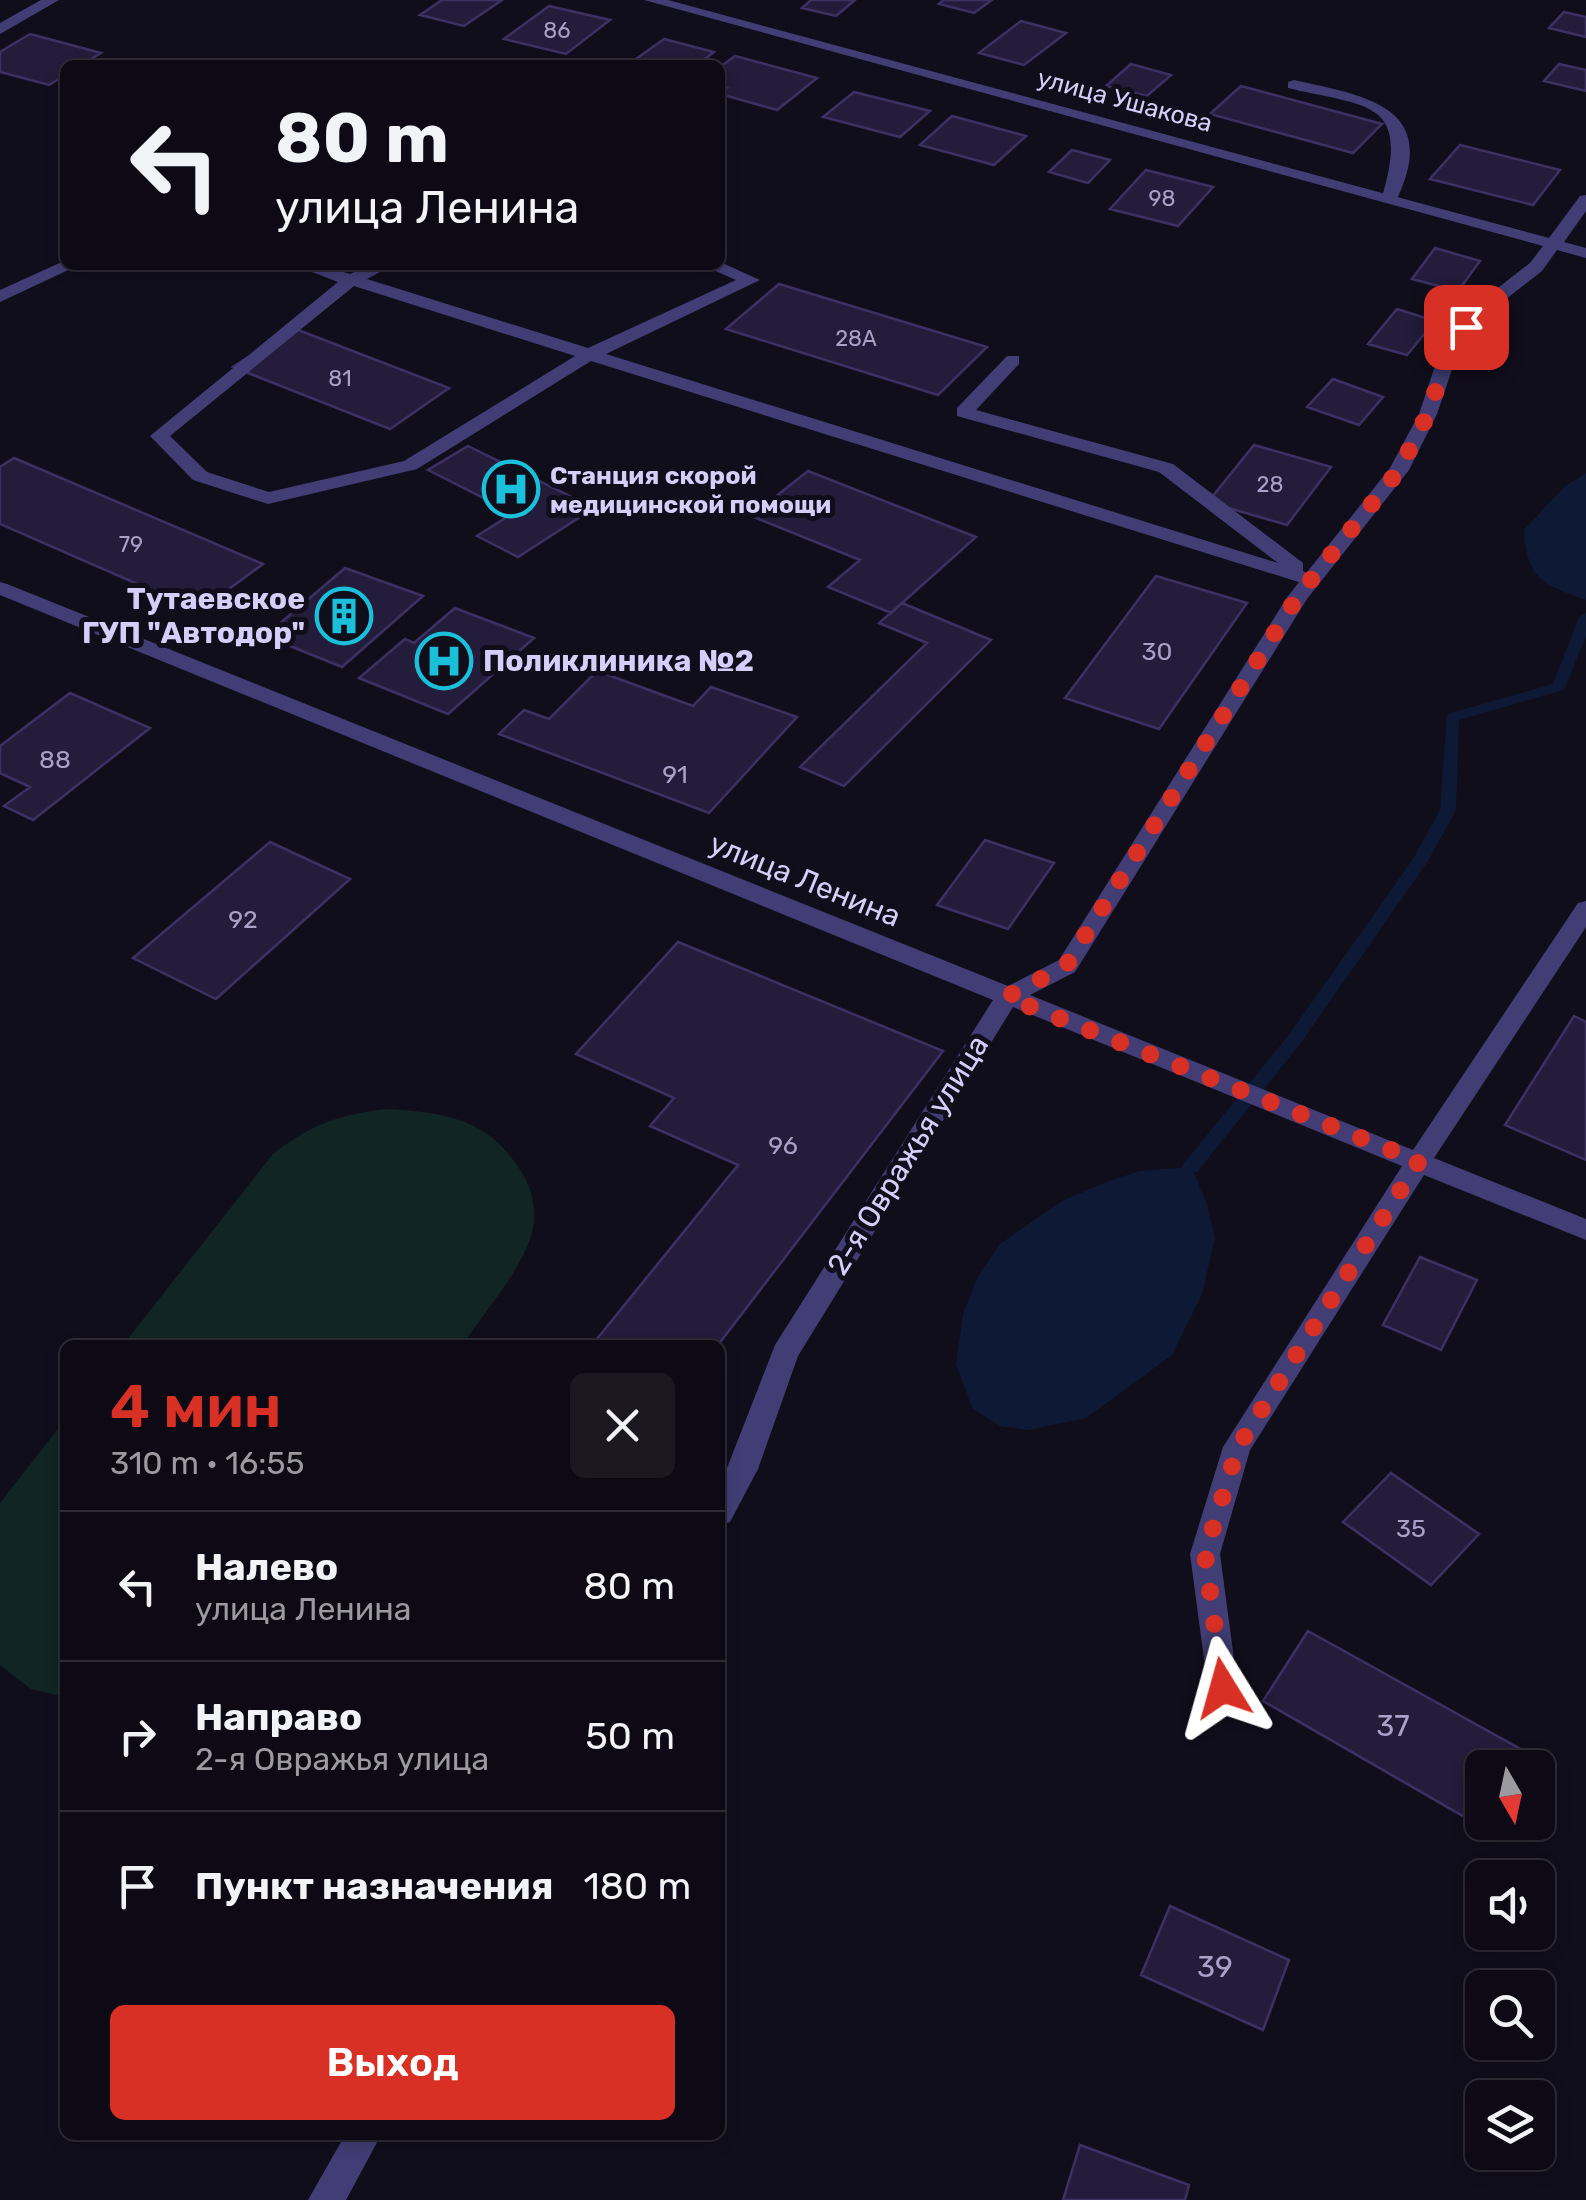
<!DOCTYPE html>
<html lang="ru">
<meta charset="utf-8">
<style>
body{margin:0;font-family:Rubik,sans-serif;background:#1b1822;color:#f1f3f6;height:100vh;display:flex;flex-direction:column;font-size:38px;white-space:nowrap}
*{box-sizing:border-box;margin:0}
p{font-size:32px;color:#9a9aa0}
.icon{flex:none;width:55px;height:55px;fill:none;stroke:currentColor;stroke-width:2;stroke-linecap:round;stroke-linejoin:round}
.map{position:relative;flex:1;overflow:hidden}
.drawer{position:absolute;left:60px;top:1340px;width:665px;height:800px;display:flex;flex-direction:column;background:#0d0a15;border-radius:15px;box-shadow:0 5px 15px #0003,0 0 0 2px #2d2b34}
.drawer>*{flex:none}
.guide{position:absolute;left:60px;top:60px;width:665px;height:210px;border-radius:15px;box-shadow:0 5px 15px #0003,0 0 0 2px #2d2b34;background:#0d0a15;color:#f1f3f6;overflow:hidden}
.needle{width:65px;rotate:171deg}
.controls{position:absolute;left:1465px;top:1750px;display:grid;gap:20px}
.controls a{display:grid;place-items:center;width:90px;height:90px;border-radius:15px;background:#0d0a15;box-shadow:0 5px 15px #0003,0 0 0 2px #2d2b34;font-size:50px}
.pin{position:absolute;display:grid;place-items:center;width:85px;height:85px;color:#fff;margin:-42px;border-radius:20px;box-shadow:0 5px 15px #0006}
.me{position:absolute;width:110px;margin:-55px;rotate:352deg;stroke-linejoin:round;filter:drop-shadow(0 0 8px #0008)}
.turn{display:flex;align-items:center;gap:35px;height:210px;padding:0 50px;font-size:45px}
.turn .icon{width:130px;height:130px;stroke-width:2.5}
.turn b{display:block;font-size:70px;line-height:85px}
.round{display:grid;place-items:center;flex:none;width:105px;height:105px;border-radius:15px;background:#1b1822}
.headline{display:flex;align-items:center;justify-content:space-between;height:170px;padding:0 50px}
h1{font-size:60px;font-weight:600;line-height:75px;color:#d93025}
.cta{display:flex;gap:20px;margin-top:auto;padding:20px 50px}
.cta a{flex:1;height:115px;border-radius:15px;background:#d93025;color:#fff;font-size:40px;font-weight:600;line-height:115px;text-align:center}
ul{padding:0;list-style:none}
li{display:flex;align-items:center;gap:30px;height:150px;padding:0 50px;border-top:2px solid #2d2b34}
li div{flex:1}
li b{display:block;font-size:38px}
li em{font-style:normal}
.map>svg:first-child{display:block}
.green{fill:#112525}
.water{fill:#0e1a35}
.lines{fill:none;stroke-linecap:round;stroke-linejoin:round}
.stream{fill:#0e1a35;fill-rule:evenodd}
.building{fill:#231c3a;stroke:#3d3164;stroke-width:2.5}
.service{fill:#423e75;fill-rule:evenodd}
.minor{fill:#423e75;fill-rule:evenodd}
.route{stroke:#d93025;stroke-width:18;stroke-dasharray:0 32.4}
.labels{text-anchor:middle;stroke-width:10;stroke-linejoin:round;paint-order:stroke}
.far-number-label{font-size:22px;fill:#a8a2c9}
.far-street-label{font-size:25px;fill:#d5cef9;stroke:#110e1c}
.far-poi-label{font-size:25px;font-weight:bold;fill:#d5cef9;stroke:#110e1c;text-anchor:start}
.number-label{font-size:25px;fill:#a8a2c9}
.poi-label{font-size:30px;font-weight:bold;fill:#d5cef9;stroke:#110e1c;text-anchor:end}
.street-label{font-size:30px;fill:#d5cef9;stroke:#110e1c}
.near-number-label{font-size:30px;fill:#a8a2c9}
</style>
<div class="map">
<svg width="1586" height="2200" viewBox="0 0 1586 2200">
<rect width="100%" height="100%" fill="#110e1c"/>
<!-- green -->
<path class="green" d="M389 1109C452 1113 494 1121 526 1180 536 1200 537 1226 527 1247 512 1281 483 1314 463 1345H123L272 1155C309 1125 342 1113 389 1109Z
M65 1420V1697L31 1689 0 1665V1503Z"/>
<!-- water -->
<path class="water" d="M1586 473V600C1543 584 1527 580 1524 530L1564 487Z
M1191 1167 1206 1201 1215 1238 1202 1294 1172 1355 1086 1418 1028 1430 1000 1426 972 1408 956 1364 963 1314 979 1274 1000 1244 1062 1201 1109 1181 1140 1171Z"/>
<g class="lines">
<!-- stream -->
<path class="stream" d="M1586 613V636L1564 690 1459 720 1456 810 1428 861 1300 1044 1197 1172H1185L1182 1167 1185 1162 1288 1036 1413 859 1440 810 1447 714 1553 684 1579 617Z"/>
</g>
<!-- building -->
<path class="building" d="M442 0H502L464 26 420 15Z
M811 0H855L836 16 802 8Z
M944 0H992L974 13 939 4Z
M549 6 610 20 566 54 504 39Z
M1564 12 1586 17V37L1549 28Z
M1021 21 1066 33 1024 65 979 53Z
M30 34 101 53 81 65H65V75L49 85 0 72V52Z
M664 39 714 52 697 65 633 61Z
M735 56 817 78 777 110 720 94 727 88 720 86V67Z
M1131 64 1171 75 1147 96 1106 86Z
M1559 64 1586 70V91L1544 81Z
M1241 86 1382 124 1353 153 1210 114Z
M854 92 930 111 900 137 823 117Z
M952 116 1026 136 994 165 920 145Z
M1460 145 1560 170 1533 205 1430 179Z
M1072 150 1110 160 1088 183 1049 172Z
M1146 170 1213 187 1178 226 1110 209Z
M1435 248 1480 261 1458 291 1412 279Z
M779 284 987 347 938 395 726 329Z
M1397 309 1435 321 1407 355 1368 344Z
M293 328 449 388 390 429 233 367Z
M1333 379 1383 397 1359 425 1307 407Z
M1254 445 1331 467 1287 525 1208 502Z
M468 446 594 508 518 557 477 536 513 513 428 470Z
M14 458 263 564 199 611 0 524V467Z
M808 471 976 537 891 613 828 587 860 560 751 516Z
M345 568 423 596 342 667 265 636Z
M1156 576 1247 603 1159 729 1065 698Z
M902 603 991 640 844 786 800 767 927 643 879 623Z
M455 608 534 638 448 714 359 678 405 639 414 643Z
M597 671 693 706 711 687 797 717 709 813 499 734 524 710 549 719Z
M70 693 150 728 33 820 4 806 30 787 0 773V746Z
M985 840 1054 863 1008 929 937 905Z
M270 842 350 879 216 999 133 958Z
M678 942 943 1051 718 1345H592L738 1165 650 1126 674 1098 576 1054Z
M1574 1016 1586 1022V1160L1505 1125Z
M1420 1257 1477 1280 1441 1350 1383 1325Z
M1391 1473 1479 1534 1431 1585 1343 1522Z
M1308 1631 1524 1751 1515 1768H1482V1827L1263 1701Z
M1170 1906 1289 1960 1263 2030 1141 1975Z
M1080 2145 1189 2185 1185 2200H1063Z"/>
<g class="lines">
<!-- service -->
<path class="service" d="M1294 80C1365 96 1442 106 1396 201L1382 197C1411 99 1367 107 1288 88V82Z
M64 261 65 265H79L0 302V290Z
M720 262 760 280 606 354 1278 563 1159 472 957 416V408L1007 356H1019V364L976 410 1173 464 1303 563V571L1322 580 1312 586 1305 584 591 361 417 469 268 504 193 480 150 436 338 282 294 265H321L350 274 370 265H393L367 279 588 348 736 280 702 265ZM354 286 575 356 404 461 269 492 207 472 170 436Z"/>
<!-- minor -->
<path class="minor" d="M41 0H59L0 34V23Z
M644 0H668L1549 238 1580 196 1586 195V211L1564 242 1586 248V258L1557 250 1542 271 1488 313 1460 346 1437 414 1409 470 1307 599 1075 972 1030 995 1413 1150 1578 903 1586 901V927L1434 1158 1586 1219V1240L1424 1175 1250 1450 1220 1554 1238 1689 1234 1699 1223 1703 1212 1699 1208 1689 1190 1554 1223 1447 1402 1166 1013 1007 798 1356 758 1469 730 1522 720 1525V1486L775 1345 993 1000 0 595V582L7 584 1008 986 1059 960 1288 596 1390 468 1419 414 1442 345 1476 305 1530 263 1543 246Z
M345 2135H381L346 2200H308Z"/>
</g>
<g class="lines">
<!-- route -->
<path class="route" d="M1223 1688 1205 1554 1238 1447 1419 1161 1006 997 1066 966 1298 596 1399 470 1428 414 1451 345 1466 327"/>
</g>
<!-- icons -->
<defs>
<g id="hospital-ring" transform="scale(2.875)"><circle r="9.5" fill="#110e1c" stroke="#1abfd9" stroke-width="1.5"/><path d="M-5-5h3v3.5h4V-5h3V5h-3V1.5h-4V5h-3Z" fill="#1abfd9"/></g>
<g id="building-ring" transform="scale(2.875)"><circle r="9.5" fill="#110e1c" stroke="#1abfd9" stroke-width="1.5"/><path d="M-4-6H4V6H1V3H-1V6H-4ZM-2.5-4.3h1.7v1.8h-1.7ZM.8-4.3h1.7v1.8H.8ZM-2.5-1h1.7V.8h-1.7ZM.8-1h1.7V.8H.8Z" fill="#1abfd9"/></g>
</defs>
<g fill-rule="evenodd">
<use href="#hospital-ring" x="511" y="489"/>
<use href="#building-ring" x="344" y="616"/>
<use href="#hospital-ring" x="444" y="661"/>
</g>
<g class="labels">
<!-- far-number labels -->
<g class="far-number-label">
<text x="557" y="38">86</text>
<text x="1162" y="206">98</text>
<text x="856" y="346">28А</text>
<text x="340" y="386">81</text>
<text x="1270" y="492">28</text>
<text x="131" y="552">79</text>
</g>
<!-- far-street labels -->
<g class="far-street-label">
<text transform="translate(1125 100) rotate(15)" y="9">улица Ушакова</text>
</g>
<!-- far-poi labels -->
<g class="far-poi-label">
<text x="550" y="484">Станция скорой<tspan x="550" dy="29">медицинской помощи</tspan></text>
</g>
<!-- number labels -->
<g class="number-label">
<text x="1157" y="660">30</text>
<text x="55" y="768">88</text>
<text x="675" y="783">91</text>
<text x="243" y="928">92</text>
<text x="783" y="1154">96</text>
<text x="1411" y="1537">35</text>
</g>
<!-- poi labels -->
<g class="poi-label">
<text x="305" y="609">Тутаевское<tspan x="305" dy="34">ГУП "Автодор"</tspan></text>
<text x="483" y="671" text-anchor="start">Поликлиника №2</text>
</g>
<!-- street labels -->
<g class="street-label">
<text transform="translate(805 880) rotate(22)" y="10">улица Ленина</text>
<text transform="translate(908 1155) rotate(-58)" y="10">2-я Овражья улица</text>
</g>
<!-- near-number labels -->
<g class="near-number-label">
<text x="1393" y="1736">37</text>
<text x="1215" y="1977">39</text>
</g>
</g>
</svg>
<div class="controls">
<a><svg class="needle" viewBox="-14 -14 28 28"><path d="M0-13l5 13h-10z" fill="#e53935"/><path d="M0 13l5-13h-10z" fill="#9a9aa0"/></svg></a>
<a><svg class="icon" aria-label="sound" viewBox="0 0 24 24"><path d="M4 9h4l5-4v14l-5-4H4zM17 9q2 3 0 6"/></svg></a>
<a><svg class="icon" aria-label="search" viewBox="0 0 24 24"><circle cx="10" cy="10" r="6"/><path d="M15 15l6 6"/></svg></a>
<a><svg class="icon" aria-label="layers" viewBox="0 0 24 24"><path d="M12 4l9 5-9 5-9-5zM3 14l9 5 9-5"/></svg></a>
</div>
<div class="pin" style="left:1466px;top:327px;background:#d93025"><svg class="icon" aria-label="arrive" viewBox="0 0 24 24"><path d="M6 21V4h12l-3 4 3 4H6"/></svg></div>
<svg class="me" style="left:1223px;top:1688px" viewBox="-20 -20 40 40"><path d="M0-17L14 15 0 8-14 15z" fill="#d93025" stroke="#fff" stroke-width="4"/></svg>
<div class="guide">
<div class="turn"><svg class="icon" aria-label="left" viewBox="0 0 24 24"><path d="M17 20v-9H6M10 6l-5 5 5 5"/></svg><div><b>80 m</b>улица Ленина</div></div>
</div>
<section class="drawer">
<div class="headline"><div><h1>4 мин</h1><p>310 m · 16:55</p></div><a class="round"><svg class="icon" aria-label="close" viewBox="0 0 24 24"><path d="M6 6l12 12M18 6L6 18"/></svg></a></div>
<ul>
<li><svg class="icon" aria-label="left" viewBox="0 0 24 24"><path d="M17 20v-9H6M10 6l-5 5 5 5"/></svg><div><b>Налево</b><p>улица Ленина</p></div><em>80 m</em></li>
<li><svg class="icon" aria-label="right" viewBox="0 0 24 24"><path d="M7 20v-9h11M14 6l5 5-5 5"/></svg><div><b>Направо</b><p>2-я Овражья улица</p></div><em>50 m</em></li>
<li><svg class="icon" aria-label="arrive" viewBox="0 0 24 24"><path d="M6 21V4h12l-3 4 3 4H6"/></svg><div><b>Пункт назначения</b></div><em>180 m</em></li>
</ul>
<div class="cta"><a>Выход</a></div>
</section>
</div>
